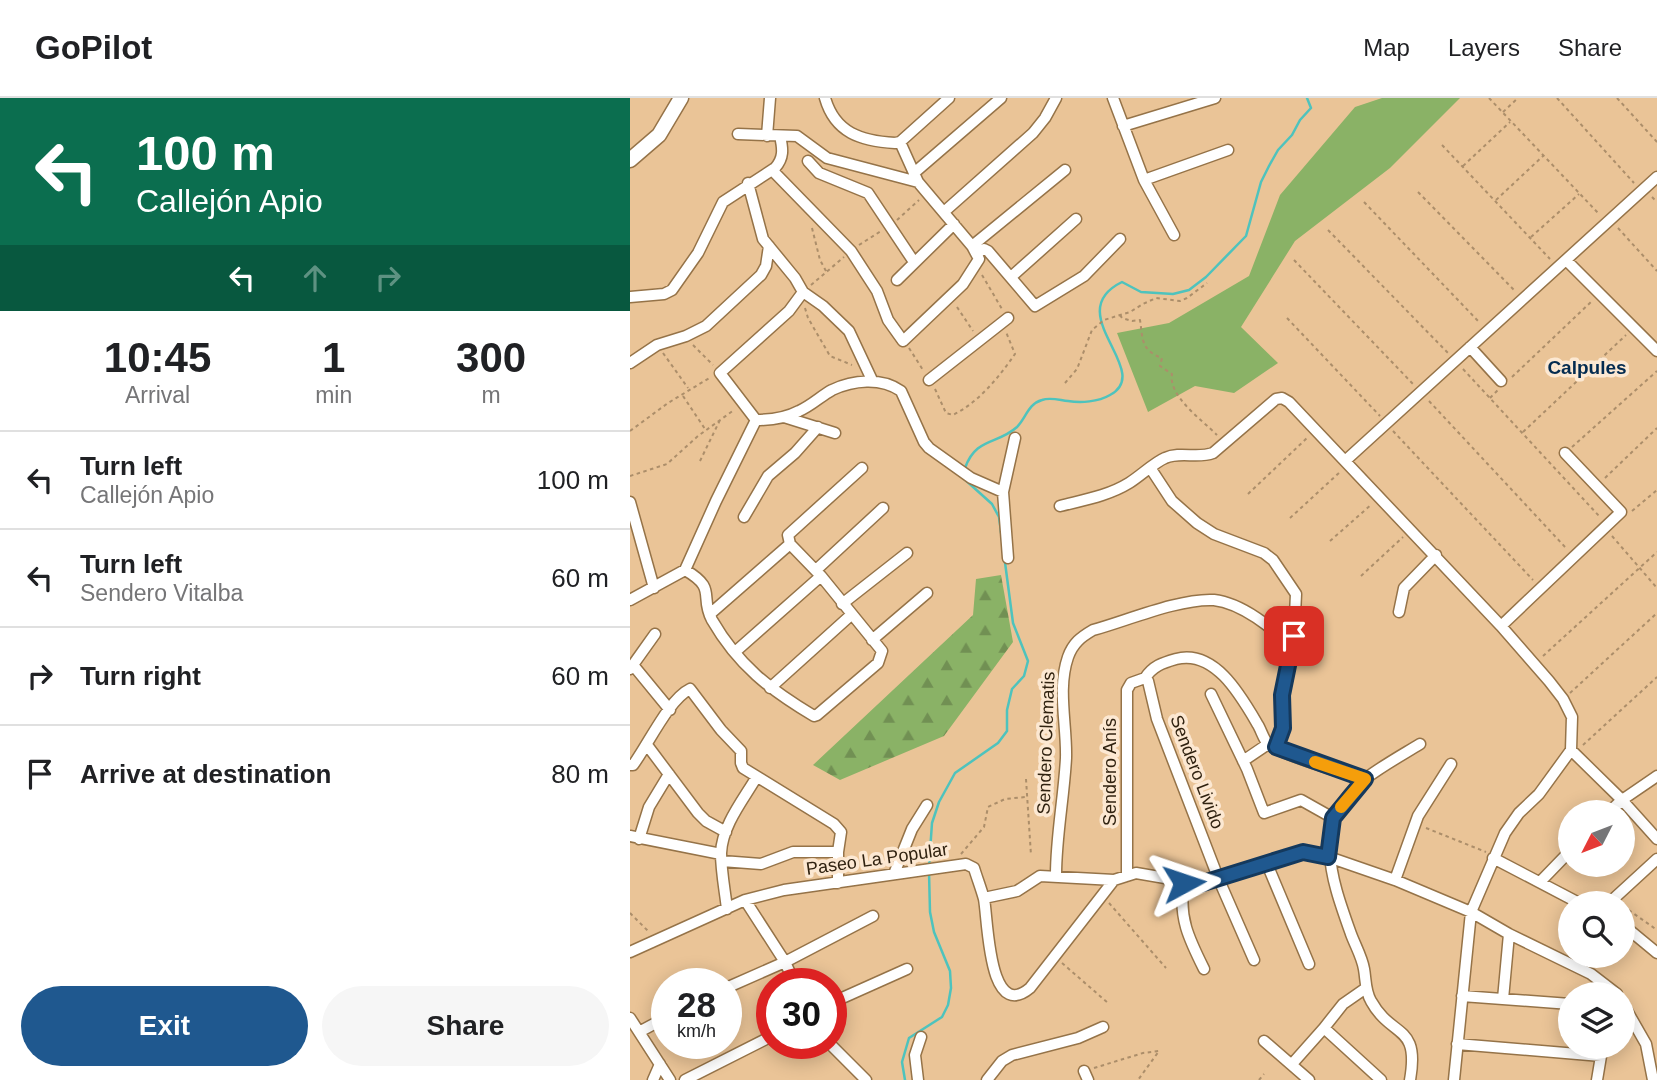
<!DOCTYPE html>
<meta charset="utf-8">
<style>
body{margin:0;font-family:Helvetica,sans-serif;background:#f6f6f6;color:#202124;height:100vh;display:flex;flex-direction:column;font-size:26px;white-space:nowrap}
*{box-sizing:border-box;margin:0}
p{font-size:23px;color:#757577}
.icon{flex:none;width:38px;height:38px;fill:none;stroke:currentColor;stroke-width:2;stroke-linecap:round;stroke-linejoin:round}
.map{position:relative;flex:1;overflow:hidden}
.drawer{display:flex;flex-direction:column;background:#fff;width:630px}
.drawer>*{flex:none}
.top-card{background:#0b6e4f;color:#fff;overflow:hidden}
.needle{width:46px;rotate:228deg}
.fabs{position:absolute;left:928px;top:702px;display:grid;gap:14px}
.fabs a{display:grid;place-items:center;width:77px;height:77px;border-radius:50%;background:#fff;box-shadow:0 4px 18px #0003;font-size:35px}
.speed{position:absolute;left:21px;top:870px;display:flex;gap:14px;font-size:35px;font-weight:700;text-align:center}
.speed>*{display:grid;place-content:center;width:91px;height:91px;border-radius:50%;background:#fff;box-shadow:0 4px 18px #0003;line-height:1}
.speed small{font-size:18px;font-weight:400}
.speed .limit{border:10px solid #d22;background:#fff;color:#111}
.pin{position:absolute;display:grid;place-items:center;width:60px;height:60px;color:#fff;margin:-30px;border-radius:14px;box-shadow:0 4px 10px #0006}
.me{position:absolute;width:77px;margin:-38px;rotate:85deg;stroke-linejoin:round;filter:drop-shadow(0 0 5px #0008)}
.turn{display:flex;align-items:center;gap:24px;height:147px;padding:0 21px;font-size:32px}
.turn .icon{width:91px;height:91px;stroke-width:2.5}
.turn b{display:block;font-size:49px;line-height:60px}
.lanes{display:flex;align-items:center;height:66px;padding:0 21px;background:#0003;justify-content:center;gap:35px;direction:ltr}
.lanes .off{opacity:.35}
.eta{display:flex;justify-content:space-evenly;align-items:center;height:119px;text-align:center}
.eta b{font-size:42px;font-weight:600;line-height:49px}
.button{display:flex;gap:14px;margin-top:auto;padding:14px 21px}
.button a{flex:1;height:80px;border-radius:42px;background:#1f588f;color:#fff;font-size:28px;font-weight:600;line-height:80px;text-align:center}
.button a+a{background:#f6f6f6;color:#202124}
ul{padding:0;list-style:none}
li{display:flex;align-items:center;gap:21px;height:98px;padding:0 21px;border-top:2px solid #e0e0e0}
li div{flex:1}
li b{display:block;font-size:26px}
li em{font-style:normal}
header{display:flex;align-items:center;gap:42px;box-sizing:border-box;height:98px;padding:0 35px;background:#fff;border-bottom:2px solid #e0e0e0}
header strong{font-size:33px}
nav{display:flex;gap:38px;margin-inline-start:auto;font-size:24px}
main{display:flex;flex:1;min-height:0}
.map>svg:first-child{display:block}
.green{fill:#8ab266}
.forest{fill:url(#forest-firs)}
.lines{fill:none;stroke-linecap:round;stroke-linejoin:round}
.stream{stroke:#4ec3bd;stroke-width:2.5}
.minor-casing{stroke:#957348;stroke-width:13}
.major-casing{stroke:#957348;stroke-width:17}
.path{stroke:#ac8e6a;stroke-width:2;stroke-dasharray:3.5 3.5;stroke-linecap:butt}
.minor{stroke:#fff;stroke-width:10}
.major{stroke:#fff;stroke-width:14}
.route-casing{stroke:#14395d;stroke-width:18}
.route{stroke:#1f588f;stroke-width:12}
.slow{stroke:#f59e0b;stroke-width:12}
.labels{text-anchor:middle;stroke-width:7;stroke-linejoin:round;paint-order:stroke}
.street-label{font-size:18px;fill:#302210;stroke:#fce8d2}
.neighbourhood-label{font-size:19px;font-weight:bold;fill:#032b50;stroke:#fce8d2}
</style>
<header>
<strong>GoPilot</strong>
<nav><a>Map</a><a>Layers</a><a>Share</a></nav>
</header>
<main>
<section class="drawer">
<div class="top-card">
<div class="turn"><svg class="icon" aria-label="left" viewBox="0 0 24 24"><path d="M17 20v-9H6M10 6l-5 5 5 5"/></svg><div><b>100 m</b>Callejón Apio</div></div>
<div class="lanes"><svg class="icon" aria-label="left" viewBox="0 0 24 24"><path d="M17 20v-9H6M10 6l-5 5 5 5"/></svg><svg class="icon off" aria-label="ahead" viewBox="0 0 24 24"><path d="M12 20V5M6 11l6-6 6 6"/></svg><svg class="icon off" aria-label="right" viewBox="0 0 24 24"><path d="M7 20v-9h11M14 6l5 5-5 5"/></svg></div>
</div>
<div class="eta">
<div><b>10:45</b><p>Arrival</p></div>
<div><b>1</b><p>min</p></div>
<div><b>300</b><p>m</p></div>
</div>
<ul>
<li><svg class="icon" aria-label="left" viewBox="0 0 24 24"><path d="M17 20v-9H6M10 6l-5 5 5 5"/></svg><div><b>Turn left</b><p>Callejón Apio</p></div><em>100 m</em></li>
<li><svg class="icon" aria-label="left" viewBox="0 0 24 24"><path d="M17 20v-9H6M10 6l-5 5 5 5"/></svg><div><b>Turn left</b><p>Sendero Vitalba</p></div><em>60 m</em></li>
<li><svg class="icon" aria-label="right" viewBox="0 0 24 24"><path d="M7 20v-9h11M14 6l5 5-5 5"/></svg><div><b>Turn right</b></div><em>60 m</em></li>
<li><svg class="icon" aria-label="arrive" viewBox="0 0 24 24"><path d="M6 21V4h12l-3 4 3 4H6"/></svg><div><b>Arrive at destination</b></div><em>80 m</em></li>
</ul>
<div class="button"><a>Exit</a><a>Share</a></div>
</section>
<div class="map">
<svg width="1027" height="982" viewBox="0 0 1027 982">
<defs>
<pattern id="forest-firs" width="22" height="20" patternUnits="userSpaceOnUse" patternTransform="scale(1.75)"><rect width="22" height="20" fill="#8ab266"/><path d="M5 1l3.5 6h-7zM16 11l3.5 6h-7z" fill="#719053"/></pattern>
</defs>
<rect width="100%" height="100%" fill="#eac497"/>
<!-- green -->
<path class="green" d="M752 0H830L760 70 665 143 611 229 648 265 604 295 565 288 518 314 487 235 539 225 619 178 650 97 725 9Z"/>
<!-- forest -->
<path class="forest" d="M371 477 383 544 314 638 210 682 183 667 343 517 346 481Z"/>
<g class="lines">
<!-- stream -->
<path class="stream" d="M335 370C346 339 367 347 387 329 396 320 398 306 412 302 420 299 429 302 438 303 451 305 468 304 480 297 525 273 429 215 492 184L511 194 543 196 559 192 576 179 616 138 631 84 639 68 648 52 662 37 670 22 681 10 677 0
M299 768 302 725 309 704 325 675 368 645 377 633V612L382 591 394 578 398 563 383 525 369 419 362 406 332 379
M275 982 272 964 279 940 312 919 318 907 321 890 320 873 304 834 300 814 299 774"/>
<!-- minor casing -->
<g class="minor-casing">
<path id="minor" d="M195 0C205 35 231 43 265 45L270 44 319 0
M483 0 514 82 544 137
M493 28 585 0
M108 36 167 38 197 60 288 84
M137 38 140 0
M178 63 189 75 238 95 284 164
M142 72 221 153 247 193 258 222 273 243 333 186 349 161 342 148 288 84 270 44
M284 75 371 0
M514 82 598 52
M118 85 133 141 165 180 173 194 159 213 90 275 126 322
M315 113 403 35 415 20 426 0
M342 148 435 72
M347 155 354 151 358 153 405 208 454 178 490 141
M936 162 1027 253
M381 179 446 121
M267 182 324 126
M173 194 193 208 219 233 242 282
M0 199 34 196 42 192 68 155 93 104 145 70C154 60 153 51 150 38
M840 249 871 283
M0 265 27 247 56 238 76 228 131 177 136 168 139 148
M299 282 378 220
M154 319 205 335
M126 322C141 322 156 320 169 313 181 308 191 298 202 292 223 282 251 279 271 293L294 344 299 350 341 380 373 394 378 460
M715 363 1027 79
M521 371 542 403 567 425 584 436 634 455 643 462 666 496 664 538 652 597 654 630 646 649
M373 394 385 340
M0 404 24 490
M430 408C453 402 478 398 499 385 509 379 525 364 535 360 551 353 567 361 583 355L646 301 652 300 659 304 871 528 919 583 933 601 942 619 941 652 909 696 889 715 875 735 841 814 824 982
M114 419 138 378 165 355 188 329
M55 472 86 403 126 322
M186 472 253 410
M0 502 55 472C88 491 69 498 82 522 108 567 140 592 184 618L187 617 248 565 252 553 191 478 160 446 158 437 232 370
M212 506 277 455
M769 514 774 490 806 457
M80 516 160 446
M871 528 991 414 935 355
M242 542 297 495
M105 554 191 478
M3 567 40 612
M0 571 25 536
M515 580 518 583 527 621 589 782 624 862
M515 580C523 568 532 565 546 561 585 551 611 598 628 627 631 632 634 642 638 646 647 655 719 677 735 681
M140 590 221 517
M581 596 617 671 634 715 671 702 703 720
M17 647 68 715 76 723 96 734
M941 652 992 702 1027 741
M613 663 638 646
M0 667H3C18 647 39 601 60 591L91 632 111 653V665L113 670 204 726 211 734 208 754V785
M979 714 992 702 1027 678
M0 738 91 756
M9 741 19 709 39 676
M863 760 949 805
M92 763 131 766 163 754H208
M637 766 679 866
M264 776 282 731 297 707
M426 777C426 738 434 699 436 660 437 627 427 591 438 559 443 545 451 539 463 532 496 523 550 500 584 502 611 505 644 530 661 550
M497 778V592L501 585 515 580
M765 782 788 718 821 666
M910 784 940 753
M554 785C548 819 559 841 574 871
M354 800 387 793 410 778 484 782
M115 802 155 864 165 886
M979 805 1027 761
M97 811C95 793 91 773 91 755 92 728 113 702 126 680
M992 826 1027 855
M0 854 115 802 154 792 336 766 344 770C347 780 351 790 354 801 358 821 358 925 400 890L484 782 506 775 570 786 672 754 687 755 765 782 841 814 879 836 961 876 987 896
M96 890 155 864 243 818
M832 898 940 906
M873 901 879 836
M992 904 1016 946 1023 982
M201 905 277 871
M0 920 40 982
M694 930 713 906 736 890
M9 934 37 919
M634 943 679 982
M199 945 236 982
M827 946 971 958 967 982
M662 966 694 930 751 982
M454 973 458 982
M23 982 30 966
M55 982 142 938
M288 982 285 957 291 939
M357 982 372 963 382 957 448 940 473 929
M780 982C790 925 762 941 741 903 735 893 736 882 734 871 732 859 725 847 721 836 701 780 680 724 735 681 752 668 772 657 790 646"/>
</g>
<!-- major casing -->
<g class="major-casing">
<path id="major" d="M0 62 29 37 51 0"/>
</g>
<!-- path -->
<path class="path" d="M859 0 969 116
M927 0 1004 85
M987 0 1027 44
M873 14 888 0
M812 47 920 161
M833 68 880 24
M788 94 885 193
M1022 99 1027 104
M866 102 913 58
M734 104 850 225
M267 122 289 102
M182 130 190 162 196 173
M988 130 1027 173
M698 132 819 256
M901 139 949 96
M229 147 251 133
M664 162 783 286
M352 177 372 211
M181 187 214 159
M327 209 343 233
M175 210 178 220 200 258 222 267
M490 217 492 220 502 223 510 222C513 240 510 252 532 260L530 268 542 276C538 298 572 322 587 337
M657 220 750 318
M63 247 83 267
M279 250 293 272
M33 255 58 290
M833 271 969 418
M882 279 962 203
M435 285 447 271 462 232 474 222 500 214 513 206 526 200 550 203 557 200 577 185
M305 291 316 315 323 317C349 304 369 279 385 256L376 234
M53 298 75 331
M860 300 868 292
M799 303 936 450
M0 333 38 305 81 279
M763 333 903 482
M893 334 996 237
M942 349 1027 273
M70 363 90 322
M0 378 37 366 68 338 104 312
M975 380 1027 330
M618 396 677 340
M1002 413 1027 392
M660 420 710 374
M982 438 1027 490
M700 443 742 406
M731 478 773 439
M913 558 1027 454
M940 595 1027 515
M953 647 1027 579
M396 681 401 757
M796 730 856 754
M331 756 354 729 358 709 375 701 396 699
M479 805 536 870
M993 808 1027 832
M0 815 19 834
M432 865 478 905
M464 970 513 955 529 953 508 982
M629 982 634 976"/>
<!-- minor -->
<use href="#minor" class="minor"/>
<!-- major -->
<use href="#major" class="major"/>
</g>
<g class="lines">
<!-- route casing -->
<g class="route-casing">
<path id="route" d="M554 785 570 786 673 754 698 759 703 720 735 681 646 649 653 630 652 597 664 538"/>
</g>
<!-- route -->
<use href="#route" class="route"/>
<!-- slow -->
<path class="slow" d="M685 664 735 681 711 709"/>
</g>
<g class="labels">
<!-- street labels -->
<g class="street-label">
<text transform="translate(416 645) rotate(-88)" y="6">Sendero Clematis</text>
<text transform="translate(480 674) rotate(-90)" y="6">Sendero Anís</text>
<text transform="translate(567 674) rotate(69)" y="6">Sendero Livido</text>
<text transform="translate(247 761) rotate(-8)" y="6">Paseo La Popular</text>
</g>
<!-- neighbourhood labels -->
<g class="neighbourhood-label">
<text x="957" y="276">Calpules</text>
</g>
</g>
</svg>
<div class="fabs">
<a><svg class="needle" viewBox="-14 -14 28 28"><path d="M0-13l5 13h-10z" fill="#e53935"/><path d="M0 13l5-13h-10z" fill="#757577"/></svg></a>
<a><svg class="icon" aria-label="search" viewBox="0 0 24 24"><circle cx="10" cy="10" r="6"/><path d="M15 15l6 6"/></svg></a>
<a><svg class="icon" aria-label="layers" viewBox="0 0 24 24"><path d="M12 4l9 5-9 5-9-5zM3 14l9 5 9-5"/></svg></a>
</div>
<div class="speed"><div>28<small>km/h</small></div><div class="limit">30</div></div>
<div class="pin" style="left:664px;top:538px;background:#d93025"><svg class="icon" aria-label="arrive" viewBox="0 0 24 24"><path d="M6 21V4h12l-3 4 3 4H6"/></svg></div>
<svg class="me" style="left:554px;top:785px" viewBox="-20 -20 40 40"><path d="M0-17L14 15 0 8-14 15z" fill="#1f588f" stroke="#fff" stroke-width="4"/></svg>
</div>
</main>
